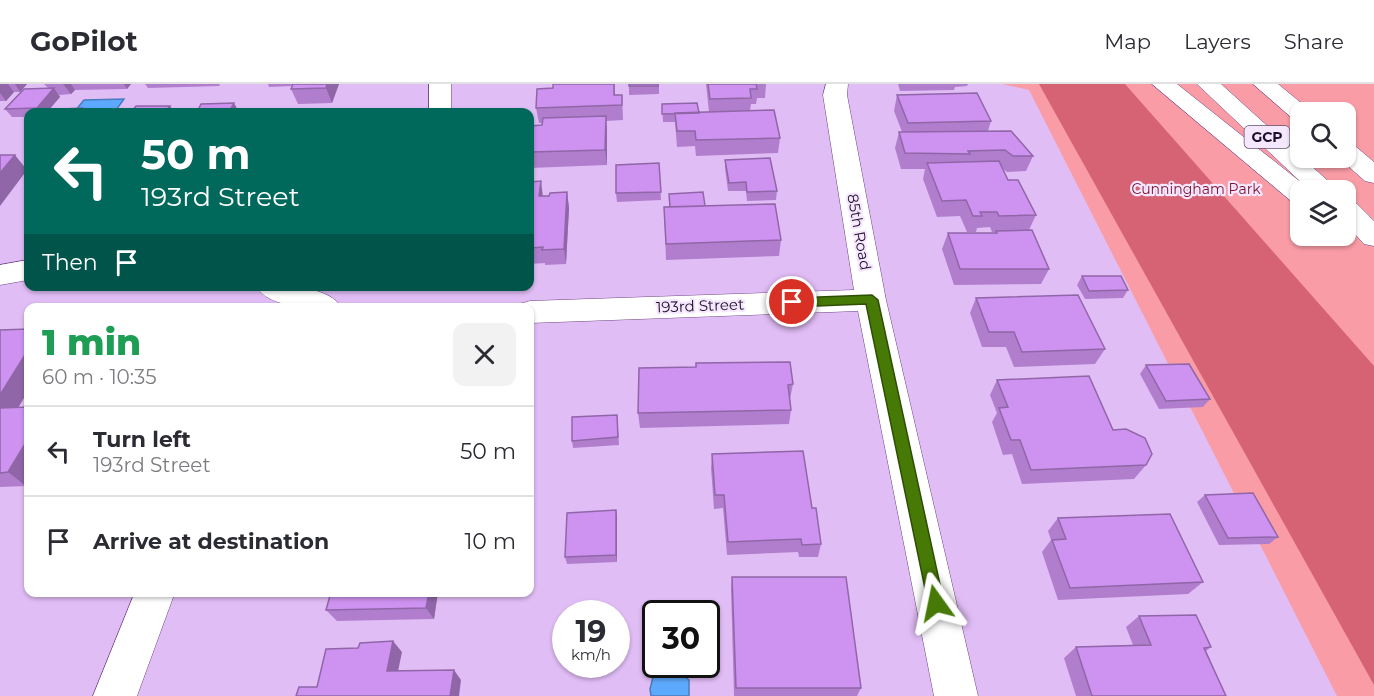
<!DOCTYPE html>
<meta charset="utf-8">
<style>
body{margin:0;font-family:Montserrat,sans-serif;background:#f2f2f3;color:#2b2b33;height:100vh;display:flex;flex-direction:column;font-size:22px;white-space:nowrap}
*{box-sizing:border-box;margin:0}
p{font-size:20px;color:#7c7c81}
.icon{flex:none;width:33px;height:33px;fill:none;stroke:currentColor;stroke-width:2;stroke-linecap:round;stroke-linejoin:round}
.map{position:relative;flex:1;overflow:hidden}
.side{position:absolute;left:24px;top:219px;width:510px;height:294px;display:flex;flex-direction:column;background:#fff;border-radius:12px;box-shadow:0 2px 4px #0004}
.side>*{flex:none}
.top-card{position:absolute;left:24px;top:24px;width:510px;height:183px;border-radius:12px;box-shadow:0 2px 4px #0004;background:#00695c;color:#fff;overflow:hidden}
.controls{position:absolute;left:1290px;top:18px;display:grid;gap:12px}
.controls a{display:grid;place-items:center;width:66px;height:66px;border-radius:12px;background:#fff;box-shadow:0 2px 4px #0004;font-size:30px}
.speed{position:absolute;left:552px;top:516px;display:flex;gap:12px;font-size:30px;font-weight:700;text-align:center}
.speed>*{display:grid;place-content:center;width:78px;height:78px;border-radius:50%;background:#fff;box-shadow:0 2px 4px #0004;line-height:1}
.speed small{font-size:15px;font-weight:400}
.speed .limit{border:3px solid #111;border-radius:9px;background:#fff;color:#111}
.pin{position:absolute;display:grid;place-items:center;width:51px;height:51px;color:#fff;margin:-26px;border:3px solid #fff;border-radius:50%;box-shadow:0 2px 6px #0007}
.me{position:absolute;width:66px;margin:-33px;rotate:348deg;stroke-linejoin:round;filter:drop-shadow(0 0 4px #0008)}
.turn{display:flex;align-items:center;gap:21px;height:126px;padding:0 18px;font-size:27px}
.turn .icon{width:78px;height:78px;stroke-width:2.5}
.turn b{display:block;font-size:42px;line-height:51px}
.then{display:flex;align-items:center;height:57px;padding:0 18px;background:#0003;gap:12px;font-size:22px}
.round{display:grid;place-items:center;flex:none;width:63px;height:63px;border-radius:12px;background:#f2f2f3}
.headline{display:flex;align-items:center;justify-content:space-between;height:102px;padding:0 18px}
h1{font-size:36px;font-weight:800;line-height:45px;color:#1e9e55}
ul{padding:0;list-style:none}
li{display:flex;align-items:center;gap:18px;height:90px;padding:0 18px;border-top:2px solid #e1e1e2}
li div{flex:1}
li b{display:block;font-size:22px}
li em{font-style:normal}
header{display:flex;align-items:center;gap:36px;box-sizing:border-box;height:84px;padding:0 30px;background:#fff;border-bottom:2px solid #e1e1e2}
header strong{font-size:28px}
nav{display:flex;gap:33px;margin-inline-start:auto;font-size:21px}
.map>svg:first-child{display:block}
.green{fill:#f99ca6;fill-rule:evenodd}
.forest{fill:#d66374}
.water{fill:#5da9fe;stroke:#4b7bbe;stroke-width:1.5}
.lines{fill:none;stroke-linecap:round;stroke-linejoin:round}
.minor-casing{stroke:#6c4382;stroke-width:1}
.motorway-casing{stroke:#6c4382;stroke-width:1}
.minor{fill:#fff;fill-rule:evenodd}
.motorway{fill:#fff;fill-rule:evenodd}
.wall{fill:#b17ece}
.shaded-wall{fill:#9066a8}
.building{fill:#ce92f0;stroke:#9066a8;stroke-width:1.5}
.route{fill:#467905;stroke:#2e4f03;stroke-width:1.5}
.labels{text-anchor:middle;stroke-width:4.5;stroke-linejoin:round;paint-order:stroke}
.shield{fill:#f5e8fe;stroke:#605069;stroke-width:1.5}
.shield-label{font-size:14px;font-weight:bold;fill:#200f29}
.far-park-label{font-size:14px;fill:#7c102d;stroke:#f5e8fe}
.street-label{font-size:15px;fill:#200f29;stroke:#f5e8fe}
</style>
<header>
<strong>GoPilot</strong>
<nav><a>Map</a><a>Layers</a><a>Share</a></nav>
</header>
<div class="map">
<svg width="1374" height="612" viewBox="0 0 1374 612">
<rect width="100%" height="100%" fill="#e1bdf6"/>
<!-- green -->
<path class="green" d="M1002 0H1374V612H1337L1029 6ZM1300 28H1346V74H1300ZM1300 106H1346V152H1300Z"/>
<!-- forest -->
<path class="forest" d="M1039 0H1125L1374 282V601Z"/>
<!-- water -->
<path class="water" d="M124 15 116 26 75 27 84 16Z
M655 549 656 580 679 581V588L689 596V612H651L650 605 655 585C643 574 639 559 655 549Z"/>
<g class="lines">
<!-- minor casing -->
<g class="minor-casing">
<path id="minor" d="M429 0H451V28H429Z
M826 0H848L847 11 886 216 978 612H934L858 227 530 239V224H517L519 220 530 217 854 206 823 11Z
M28 176V196L0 201V181Z
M256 202C280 202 328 200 342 224 318 224 269 226 256 202Z
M135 508H175L137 612H93Z"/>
</g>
<!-- motorway casing -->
<g class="motorway-casing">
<path id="motorway" d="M1152 0H1177L1303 100 1197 0H1221L1338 106H1300V119L1291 117Z
M1253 0H1278L1312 28H1300V36L1292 34Z
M1346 60 1355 62 1374 78V99L1365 97 1339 74H1346Z
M1346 116 1356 119 1374 137V162L1364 160 1346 140Z"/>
</g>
<!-- minor -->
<use href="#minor" class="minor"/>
<!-- motorway -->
<use href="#motorway" class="motorway"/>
</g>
<!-- wall -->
<path class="wall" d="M0 0H27L20 8H14L6 17H0Z
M44 0H131L127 5 75 6 71 10 59 11 60 13 47 28H28V33H12L5 25 48 4Z
M145 0H220L219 2 148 4Z
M268 0H339L332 19 298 20 291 5 292 2 269 3Z
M553 0H615V11H622L623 36 606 37 607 47V81L530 84V42L542 41V39H539L536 24 553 4Z
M629 0H659V10L629 11Z
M706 0H766L765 14H757L756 20H751L750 27 780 54 778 69 696 72 695 62 677 63 675 38H663L662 20 699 29 709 28Z
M898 0H968L967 2 955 3 954 6 900 7Z
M897 11 991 37 988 47 1033 72 1026 87 1007 88 1002 84 1008 96 1036 131 1029 146 1049 185 1041 200 954 201 942 165 948 149H995L996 148H992L990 143 977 144 976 148H967L960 132 937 133 923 95 925 85H901L895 64 899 48H902L894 27Z
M725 76 777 107 776 116 747 117 746 107H728L725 84Z
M659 79 661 116 617 118 616 109Z
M530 98 543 112H549L567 108 569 124 566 180 545 181V179L530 180Z
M669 110 705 122 781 156 779 172 666 176 664 123H670Z
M1082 192 1128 206 1123 214 1085 215 1077 201Z
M976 214 1105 265 1095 280 1014 283 1006 263H982L970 229Z
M28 245V307L18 324 26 402 0 403V246Z
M1146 281 1210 315 1203 323 1159 325 1140 290Z
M639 284 793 300 790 315 791 326 789 340 640 344 638 329Z
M997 296 1113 346 1146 381 1134 395 1022 400 1012 370 1003 371 992 338 997 329 990 311Z
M617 331 619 361 573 364 572 357Z
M712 370 812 424 821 460 818 473H799L798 468 727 471 723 424 714 425 711 384Z
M1205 411 1278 453 1269 460 1219 461 1197 418Z
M616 426 617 433V478L567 480 565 473Z
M1058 434 1203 498 1188 510 1058 516 1042 468 1051 456 1048 447Z
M732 493 861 604 857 612H734L731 505Z
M331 508H438L434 535 337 537 326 526Z
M1139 532 1211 563 1206 567 1226 612H1076L1064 574 1076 563 1133 561 1126 543Z"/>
<!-- shaded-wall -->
<path class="shaded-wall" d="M0 0H8L14 8 6 17 0 9Z
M15 0H27L20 8Z
M63 0H71L75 6 71 10Z
M124 0H131L127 5Z
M327 0H339L332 19 326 4Z
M54 4 60 13 47 28H40L37 24Z
M234 19 239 28H229Z
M170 22 174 28H165Z
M606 32 607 47V81L605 66Z
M15 71 27 86 0 122V89Z
M541 97 543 113 539 112Z
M567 108 569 124 566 180 564 165Z
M28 266V307L9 339 0 332V311Z
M28 355V398L26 402 8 388Z
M616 426 617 433V478L616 471Z
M429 508H438L434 535 426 524Z
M393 557 402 568 396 597 387 587Z
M454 586 461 596 459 612H450Z"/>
<!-- building -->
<path class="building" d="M293 0H327L326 4 291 5Z
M553 0H614V11H622V21L536 24 537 5 553 4Z
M629 0H658V2H629Z
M708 0H756L757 5H750L751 14 710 15Z
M54 4 37 24 5 25 24 5Z
M977 9 991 37 908 39 897 11Z
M234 19 229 28H180L182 26H198L201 20Z
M697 19 699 29 662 30V20Z
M136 22H170L165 28H131Z
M82 24 79 28H61L63 25Z
M774 26 780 54 696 56 695 47H677L675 29Z
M606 32 605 66 530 68V42L542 41 543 34Z
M1011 47 1033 72H1013L1005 66 968 67 970 70 905 69 899 48Z
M0 71H15L0 89Z
M770 74 777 107 747 108 746 98 729 99 725 76Z
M999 77 1008 96H1018L1036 131 999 132 997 128H980L982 132H973L966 116 942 117 927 79Z
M659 79 661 108 616 109V81Z
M541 97 539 112H549L550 109 567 108 564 165 542 166 543 163 530 164V98Z
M703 108 705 122 670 123 669 110Z
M775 120 781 156 666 160 664 123Z
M1032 146 1049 185H960L948 149H997L996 147Z
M1082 192H1121L1128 206 1089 207Z
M1078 211 1105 265 1022 268 1014 248H989L976 214Z
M28 245V266L0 311V246Z
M790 278 793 300 788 301 791 326 638 329 639 284 696 283V279Z
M1189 280 1210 315 1166 317 1146 281Z
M1089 292 1113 346 1126 345 1145 354 1152 370 1146 381 1031 386 1020 356H1011L999 324 1008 323 997 296Z
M28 323V355L8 388 0 389V324Z
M617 331 618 353 572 357V333Z
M803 367 812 424H816L821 460 802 461 801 455 728 458 724 411H715L712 370Z
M1253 409 1278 453 1228 454 1205 411Z
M616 426V471L565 473 567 429Z
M1170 430 1203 498 1070 504 1052 456 1066 455 1058 434Z
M732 493H846L861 604H736Z
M331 508H429L426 524 326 526Z
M1196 531 1211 563 1204 564 1226 612H1092L1076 563 1151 561 1139 532Z
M393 557 387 587 454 586 450 612H296L299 603H317L326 565 358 564 360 559Z"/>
<!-- route -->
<path class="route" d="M872 211 878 216 944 519 942 524 936 527 930 524 928 519 866 220 792 223 786 218 792 214Z"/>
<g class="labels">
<!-- shield labels -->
<rect class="shield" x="1244.5" y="42" width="45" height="22" rx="4.5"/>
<g class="shield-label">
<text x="1267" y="58">GCP</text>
</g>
<!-- far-park labels -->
<g class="far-park-label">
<text x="1196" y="110">Cunningham Park</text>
</g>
<!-- street labels -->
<g class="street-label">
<text transform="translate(859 148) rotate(80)" y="5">85th Road</text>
<text transform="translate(700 222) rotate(-2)" y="5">193rd Street</text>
</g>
</g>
</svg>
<div class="controls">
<a><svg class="icon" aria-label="search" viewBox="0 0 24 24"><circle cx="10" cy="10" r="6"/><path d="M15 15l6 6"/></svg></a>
<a><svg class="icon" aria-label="layers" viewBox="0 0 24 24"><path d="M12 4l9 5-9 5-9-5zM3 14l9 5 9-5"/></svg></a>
</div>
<div class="speed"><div>19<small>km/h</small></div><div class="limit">30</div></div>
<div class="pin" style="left:792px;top:218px;background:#d93025"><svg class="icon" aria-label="arrive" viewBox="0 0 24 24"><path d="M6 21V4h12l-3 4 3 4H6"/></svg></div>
<svg class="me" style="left:936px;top:519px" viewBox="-20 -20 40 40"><path d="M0-17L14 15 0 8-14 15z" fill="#467905" stroke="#fff" stroke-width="4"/></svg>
<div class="top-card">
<div class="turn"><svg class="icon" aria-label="left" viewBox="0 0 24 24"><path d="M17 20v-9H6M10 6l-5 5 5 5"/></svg><div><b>50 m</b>193rd Street</div></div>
<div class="then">Then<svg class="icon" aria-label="arrive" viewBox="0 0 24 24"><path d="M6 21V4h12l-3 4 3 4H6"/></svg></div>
</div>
<section class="side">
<div class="headline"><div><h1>1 min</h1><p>60 m · 10:35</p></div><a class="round"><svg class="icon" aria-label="close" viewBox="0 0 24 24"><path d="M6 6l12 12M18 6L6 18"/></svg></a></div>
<ul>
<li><svg class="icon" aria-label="left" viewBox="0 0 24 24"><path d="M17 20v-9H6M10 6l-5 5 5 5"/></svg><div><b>Turn left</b><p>193rd Street</p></div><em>50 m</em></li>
<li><svg class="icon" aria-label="arrive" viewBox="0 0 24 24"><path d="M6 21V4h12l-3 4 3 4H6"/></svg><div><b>Arrive at destination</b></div><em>10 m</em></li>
</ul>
</section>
</div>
